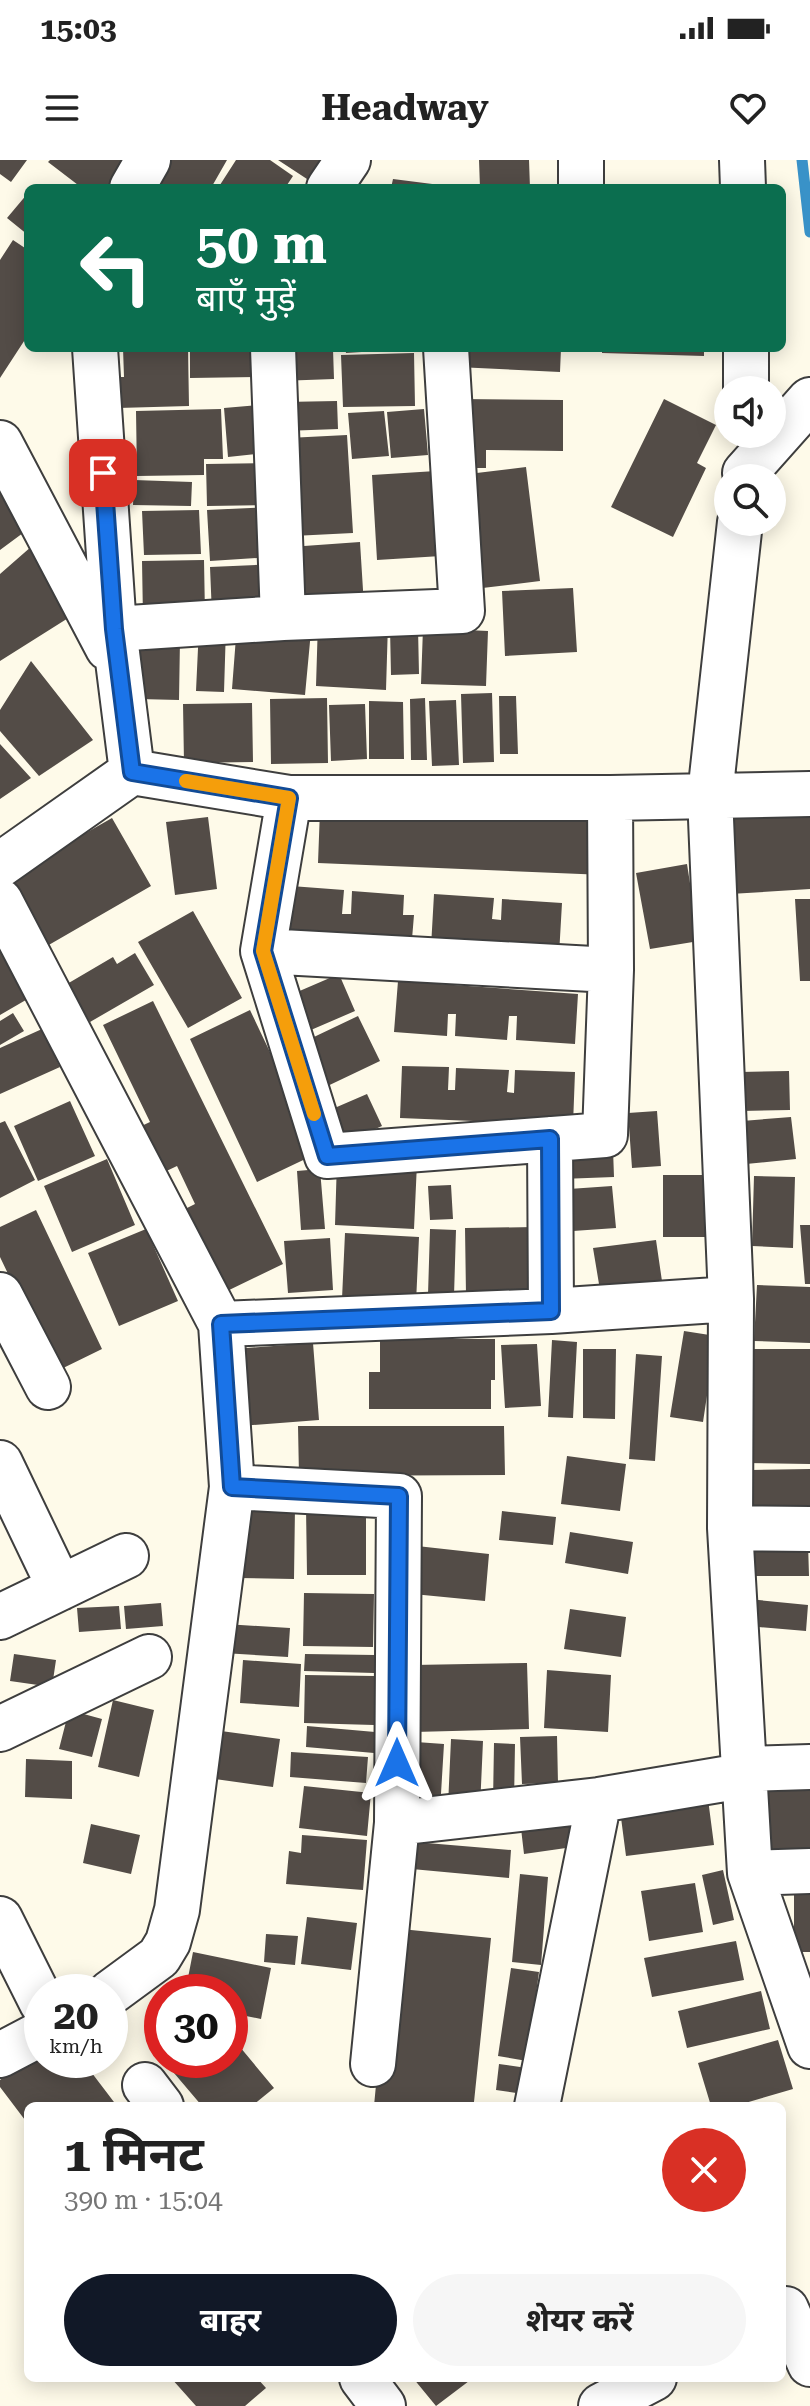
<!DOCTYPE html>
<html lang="hi">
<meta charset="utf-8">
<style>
body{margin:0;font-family:"Roboto Serif","Noto Sans Devanagari",serif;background:#f6f6f6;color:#222;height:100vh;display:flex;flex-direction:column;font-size:30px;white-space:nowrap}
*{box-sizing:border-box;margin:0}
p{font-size:26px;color:#767676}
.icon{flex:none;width:44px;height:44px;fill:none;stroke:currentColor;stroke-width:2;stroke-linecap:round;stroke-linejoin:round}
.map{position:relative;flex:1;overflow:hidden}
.side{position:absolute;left:24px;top:1942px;width:762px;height:280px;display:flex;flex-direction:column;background:#fff;border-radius:12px;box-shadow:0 4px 20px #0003}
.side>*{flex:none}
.top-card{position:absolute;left:24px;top:24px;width:762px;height:168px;border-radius:12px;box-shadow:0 4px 20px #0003;background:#0b6e4f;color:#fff;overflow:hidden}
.buttons{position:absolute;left:714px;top:216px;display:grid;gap:16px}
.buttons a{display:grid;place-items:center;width:72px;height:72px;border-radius:50%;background:#fff;box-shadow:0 4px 20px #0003;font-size:40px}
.speed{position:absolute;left:24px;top:1814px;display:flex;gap:16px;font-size:40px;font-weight:700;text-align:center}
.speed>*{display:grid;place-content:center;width:104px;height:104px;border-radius:50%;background:#fff;box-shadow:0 4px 20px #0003;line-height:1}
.speed small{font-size:20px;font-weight:400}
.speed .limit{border:12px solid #d22;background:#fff;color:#111}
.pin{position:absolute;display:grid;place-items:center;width:68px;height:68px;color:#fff;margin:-34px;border-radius:16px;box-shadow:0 4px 12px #0006}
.me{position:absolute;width:88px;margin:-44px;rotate:0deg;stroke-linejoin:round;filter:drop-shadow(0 0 6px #0008)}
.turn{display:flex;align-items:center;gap:28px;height:168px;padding:0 40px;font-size:36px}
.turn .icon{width:104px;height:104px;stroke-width:2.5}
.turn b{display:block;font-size:56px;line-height:68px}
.round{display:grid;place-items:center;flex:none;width:84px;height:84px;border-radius:42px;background:#f6f6f6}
.summary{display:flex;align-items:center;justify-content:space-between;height:136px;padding:0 40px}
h1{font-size:48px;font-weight:700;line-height:60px}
.cta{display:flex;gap:16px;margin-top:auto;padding:16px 40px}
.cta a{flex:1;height:92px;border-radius:48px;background:#111827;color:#fff;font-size:32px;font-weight:700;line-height:92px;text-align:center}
.cta a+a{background:#f6f6f6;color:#222}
.status{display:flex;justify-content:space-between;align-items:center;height:56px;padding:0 40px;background:#fff;direction:ltr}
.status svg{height:22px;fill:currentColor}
header{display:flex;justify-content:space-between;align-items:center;height:104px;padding:0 40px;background:#fff;font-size:36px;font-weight:700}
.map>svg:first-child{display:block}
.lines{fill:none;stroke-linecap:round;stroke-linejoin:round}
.stream{stroke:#3992c8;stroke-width:11}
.building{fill:#534c47}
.minor-casing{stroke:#3e3e3e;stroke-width:48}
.minor{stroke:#fff;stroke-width:44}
.route-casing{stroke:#114b97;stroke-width:20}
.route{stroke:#1a73e8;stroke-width:14}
.slow{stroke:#f59e0b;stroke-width:14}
</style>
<div class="status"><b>15:03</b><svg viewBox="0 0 49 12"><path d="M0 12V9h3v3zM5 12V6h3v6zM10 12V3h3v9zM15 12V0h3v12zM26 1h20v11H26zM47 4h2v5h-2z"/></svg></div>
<header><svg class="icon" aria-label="menu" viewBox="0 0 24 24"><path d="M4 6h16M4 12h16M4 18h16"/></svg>Headway<svg class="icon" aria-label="heart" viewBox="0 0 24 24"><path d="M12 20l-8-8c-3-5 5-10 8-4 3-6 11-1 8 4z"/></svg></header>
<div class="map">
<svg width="810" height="2246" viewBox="0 0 810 2246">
<rect width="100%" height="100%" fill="#fefae9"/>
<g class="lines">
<!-- stream -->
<path class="stream" d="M802 0 810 72"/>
</g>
<!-- building -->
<path class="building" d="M0 0H27L11 22 0 14Z
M50 0H136L115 28H82L48 2Z
M160 0H227L211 28H169L150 17Z
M236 0H270L293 16 285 28H218Z
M278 0H320L307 19Z
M479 0H529L530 28H480Z
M393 19 448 26V28H391Z
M28 33V75L7 58Z
M13 80 28 90V175L0 218V100Z
M123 188H188L189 246 118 248 117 217H124Z
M190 188H264V217L190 218Z
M345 188H393V190L346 193Z
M458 188H561L560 212 457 207Z
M602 188H704V196L602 193Z
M333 189 334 219 279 221 278 191Z
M414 193 415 246 343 247 341 195Z
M459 239 563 240V291L486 290V308H458Z
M664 239 716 265 697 303 706 308 673 377 611 347Z
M337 241 338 269 284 271V242Z
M260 245 265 293 228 297 224 248Z
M221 249 223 299H204V315L137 316 136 251Z
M424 249 428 295 391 298 387 252Z
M384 251 389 296 352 299 348 253Z
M347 275 353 373 293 376 288 278Z
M264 303 265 345 207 346 206 304Z
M526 307 540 421 474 429 460 315Z
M436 311 441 396 377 400 372 315Z
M134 320 192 322 191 346 133 345Z
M0 327 23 373 0 390Z
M269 347 272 397 210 401 207 350Z
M199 350 201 394 144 395 142 351Z
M360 382 364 446 294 450 290 387Z
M32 386 73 455 0 501V414Z
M204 400 205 455 143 458 142 401Z
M276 404 278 452 212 455 210 407Z
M573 428 577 492 505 496 502 431Z
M318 461 388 463 386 530 316 526Z
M237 464 311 471 305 535 232 529Z
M199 467H226L224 532 196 531Z
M390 468H418L419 514 391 515Z
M423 468 488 471 486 526 421 524Z
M140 479H180L179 540 139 539Z
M31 501 93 580 39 616 0 571V550Z
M492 533 494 602 463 603 461 534Z
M499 536H516L518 594H500Z
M327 538 328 603 271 604 270 539Z
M425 538 427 600H411L410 539Z
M456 540 459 605 432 606 429 541Z
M369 541 403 542 404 599H369Z
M252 543 253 602 184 603 183 544Z
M365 544 367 599 331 601 329 545Z
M0 584 31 618 0 639Z
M320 650 607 661 605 715 318 703Z
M810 650V729L730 734 724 656Z
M208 657 217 729 175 735 166 662Z
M112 658 151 726 47 786 7 718Z
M687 704 699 781 650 789 636 713Z
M291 726 344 730 342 754H351L352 731 404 735 403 755H414L411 791 287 781Z
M434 734 494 738 492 759 501 760 502 739 562 743 559 795 431 787Z
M795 739H810V821H800Z
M193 751 242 838 188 868 138 782Z
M0 759 31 837 0 855Z
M135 793 154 825 90 862 67 824 113 797 117 804Z
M339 814 355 851 297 876 281 839Z
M398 821 578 834 575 884 516 880 517 856H509L507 880 455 876 456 854H448L447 876 394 872Z
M153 841 283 1104 223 1133 183 1050 195 1044 177 1006 158 1015 135 969 150 962 103 865Z
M250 850 318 993 257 1022 190 879Z
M13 853 24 871 0 885V861Z
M358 856 380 901 317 931 295 886Z
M42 869 60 907 0 934V888Z
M402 906 449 907 448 930H455L456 908 509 910 507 932 514 933 515 910 575 912 573 965 400 958Z
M789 911 790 950 741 951 740 912Z
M367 934 382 966 330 989 316 956Z
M70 941 95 996 38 1021 14 966Z
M657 951 661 1006 632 1008 628 953Z
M791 957 796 999 746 1004 742 961Z
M5 961 35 1020 0 1038V963Z
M613 989 614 1017 561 1019 560 991Z
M107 999 135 1065 72 1092 44 1026Z
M337 1000 417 1003 414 1069 335 1065Z
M320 1009 325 1069 301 1070 297 1011Z
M663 1015H718L719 1077H663Z
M754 1016 795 1017 793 1088 752 1086Z
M451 1025 453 1059 430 1060 428 1026Z
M612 1026 616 1068 573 1071 569 1029Z
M36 1050 102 1189 55 1212 0 1097V1067Z
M800 1065H810V1124H805Z
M535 1067 536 1135H466L465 1068Z
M146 1069 178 1141 119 1166 88 1093Z
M430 1069 456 1070 454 1136 428 1135Z
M345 1073 419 1077 416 1143 342 1139Z
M330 1078 333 1130 288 1133 284 1081Z
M656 1080 663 1128 601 1136 593 1088Z
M757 1125 810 1127V1183L754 1181Z
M684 1171 716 1176 703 1262 670 1257Z
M380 1179H495V1220H491V1249H369V1212H380Z
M552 1180 577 1182 573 1258 548 1257Z
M313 1183 319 1260 240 1266 234 1189Z
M537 1184 541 1246 505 1248 501 1185Z
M583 1189H616L615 1259 583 1258Z
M743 1189H810V1304L744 1303Z
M636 1194 662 1196 655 1301 629 1299Z
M298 1266H504L505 1315 299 1316Z
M567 1296 626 1304 620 1351 561 1344Z
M810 1309V1354L752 1355 751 1310Z
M238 1346 295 1347 294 1419 238 1418Z
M366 1346V1415H307L306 1347Z
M502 1351 556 1357 553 1385 499 1380Z
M570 1372 633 1382 628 1414 565 1403Z
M808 1383 809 1416H742V1384Z
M417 1386 489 1394 485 1441 413 1434Z
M304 1433 374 1434 373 1487 303 1486Z
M748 1439 808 1445 806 1471 747 1466Z
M161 1443 163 1466 126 1469 124 1446Z
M119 1446 121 1469 79 1472 77 1448Z
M570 1449 626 1457 621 1497 564 1489Z
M225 1464 290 1468 288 1497 223 1493Z
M14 1494 56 1500 52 1527 10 1521Z
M305 1494 375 1495 374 1513 304 1511Z
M243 1500 301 1504 299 1547 240 1543Z
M527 1503 529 1569 414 1572 413 1505Z
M547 1510 611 1515 608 1572 544 1568Z
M305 1515 374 1516V1565L304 1563Z
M113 1540 154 1550 139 1617 98 1607Z
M69 1550 102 1559 92 1597 59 1589Z
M307 1566 375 1572 374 1593 306 1587Z
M221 1571 280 1579 273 1627 215 1619Z
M557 1576 558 1623 522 1624 520 1577Z
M451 1579 483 1581 480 1648 448 1646Z
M402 1581 444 1584 440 1650 399 1648Z
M494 1583 515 1584 514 1643 493 1642Z
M291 1592 368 1597 366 1623 290 1617Z
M26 1599 72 1601V1639L25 1637Z
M810 1620V1706L758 1709 754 1623Z
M304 1626 371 1633 367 1676 299 1668Z
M708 1639 714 1685 626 1696 620 1650Z
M569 1653 573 1687 524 1694 520 1660Z
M91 1664 140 1675 131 1714 83 1703Z
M302 1675 367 1680 363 1730 286 1724 289 1691 301 1693Z
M403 1681 511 1690 509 1718 401 1708Z
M723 1710 734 1760 713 1765 702 1715Z
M520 1714 548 1717 541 1805 512 1802Z
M794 1715H810V1792H794Z
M695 1723 703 1772 649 1781 641 1731Z
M307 1757 357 1763 351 1810 301 1804Z
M391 1768 491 1778 474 1942 436 1946H374Z
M266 1774 298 1776 295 1805 264 1802Z
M736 1781 744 1820 652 1837 644 1798Z
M193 1792 271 1808 261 1859 231 1853 235 1833 187 1823Z
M511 1808 539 1812 527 1901 498 1896Z
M761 1831 770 1869 687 1888 678 1851Z
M230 1875 274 1928 252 1946H202L163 1900H230Z
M778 1880 793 1929 735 1946H711L698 1903Z
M42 1888V1900H82L117 1946H28V1964L0 1927V1920Z
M499 1904 527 1908 523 1934 496 1930Z
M171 2218H257L266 2228 245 2246H196Z
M413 2218H473L436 2246Z"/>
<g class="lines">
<!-- minor casing -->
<g class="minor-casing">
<path id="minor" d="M581 0V28
M742 0 743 28
M132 28 148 0
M329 28 348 0
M95 188 114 469 132 612
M273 188 283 458
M746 230V188
M0 283 108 488
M745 313 810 240
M740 362 710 635 731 1139 730 1368 750 1713 810 1886
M114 469 283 458 462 451 446 188
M289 638 263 791 327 996 605 975 611 810 610 638
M0 705 132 612 289 638H610L810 634
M0 741 221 1164 232 1327 399 1336 397 1663 599 1640 742 1616
M263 791 611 810
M550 979 551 1151
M0 1135 48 1227
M221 1164 551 1151 731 1139
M0 1303 60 1428
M730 1368 810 1369
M0 1457 126 1396
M0 1569 149 1497
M742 1609 810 1607
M750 1713 810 1711
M0 1759 42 1843
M110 1833 159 1797 168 1782 177 1750 232 1327
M0 1895 42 1873
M373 1904 397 1663
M145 1925 161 1946
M537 1946 599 1640
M786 2149 810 2204
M362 2218 383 2246
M601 2246 654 2218"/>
</g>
<!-- minor -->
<use href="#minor" class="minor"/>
</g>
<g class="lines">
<!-- route casing -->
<g class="route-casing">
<path id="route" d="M103 313 114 469 132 612 289 638 263 791 327 996 550 979 551 1151 221 1164 232 1327 399 1336 397 1603"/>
</g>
<!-- route -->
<use href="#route" class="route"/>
<!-- slow -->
<path class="slow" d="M186 621 289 638 263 791 314 954"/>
</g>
</svg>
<div class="buttons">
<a><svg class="icon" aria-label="sound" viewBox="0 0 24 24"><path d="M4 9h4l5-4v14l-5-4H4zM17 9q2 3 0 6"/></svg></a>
<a><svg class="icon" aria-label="search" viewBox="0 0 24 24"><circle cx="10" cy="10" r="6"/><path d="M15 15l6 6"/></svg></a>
</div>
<div class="speed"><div>20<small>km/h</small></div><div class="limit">30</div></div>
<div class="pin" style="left:103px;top:313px;background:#d93025"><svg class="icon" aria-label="arrive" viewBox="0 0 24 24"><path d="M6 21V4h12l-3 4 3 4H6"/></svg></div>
<svg class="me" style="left:397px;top:1603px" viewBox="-20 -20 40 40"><path d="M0-17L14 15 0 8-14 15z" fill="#1a73e8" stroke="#fff" stroke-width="4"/></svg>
<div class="top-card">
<div class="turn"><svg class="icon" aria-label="left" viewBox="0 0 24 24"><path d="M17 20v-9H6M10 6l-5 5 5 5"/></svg><div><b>50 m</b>बाएँ मुड़ें</div></div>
</div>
<section class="side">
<div class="summary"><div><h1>1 मिनट</h1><p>390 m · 15:04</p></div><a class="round" style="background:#d93025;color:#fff"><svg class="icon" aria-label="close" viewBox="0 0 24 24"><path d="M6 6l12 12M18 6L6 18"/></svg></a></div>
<div class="cta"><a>बाहर</a><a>शेयर करें</a></div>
</section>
</div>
